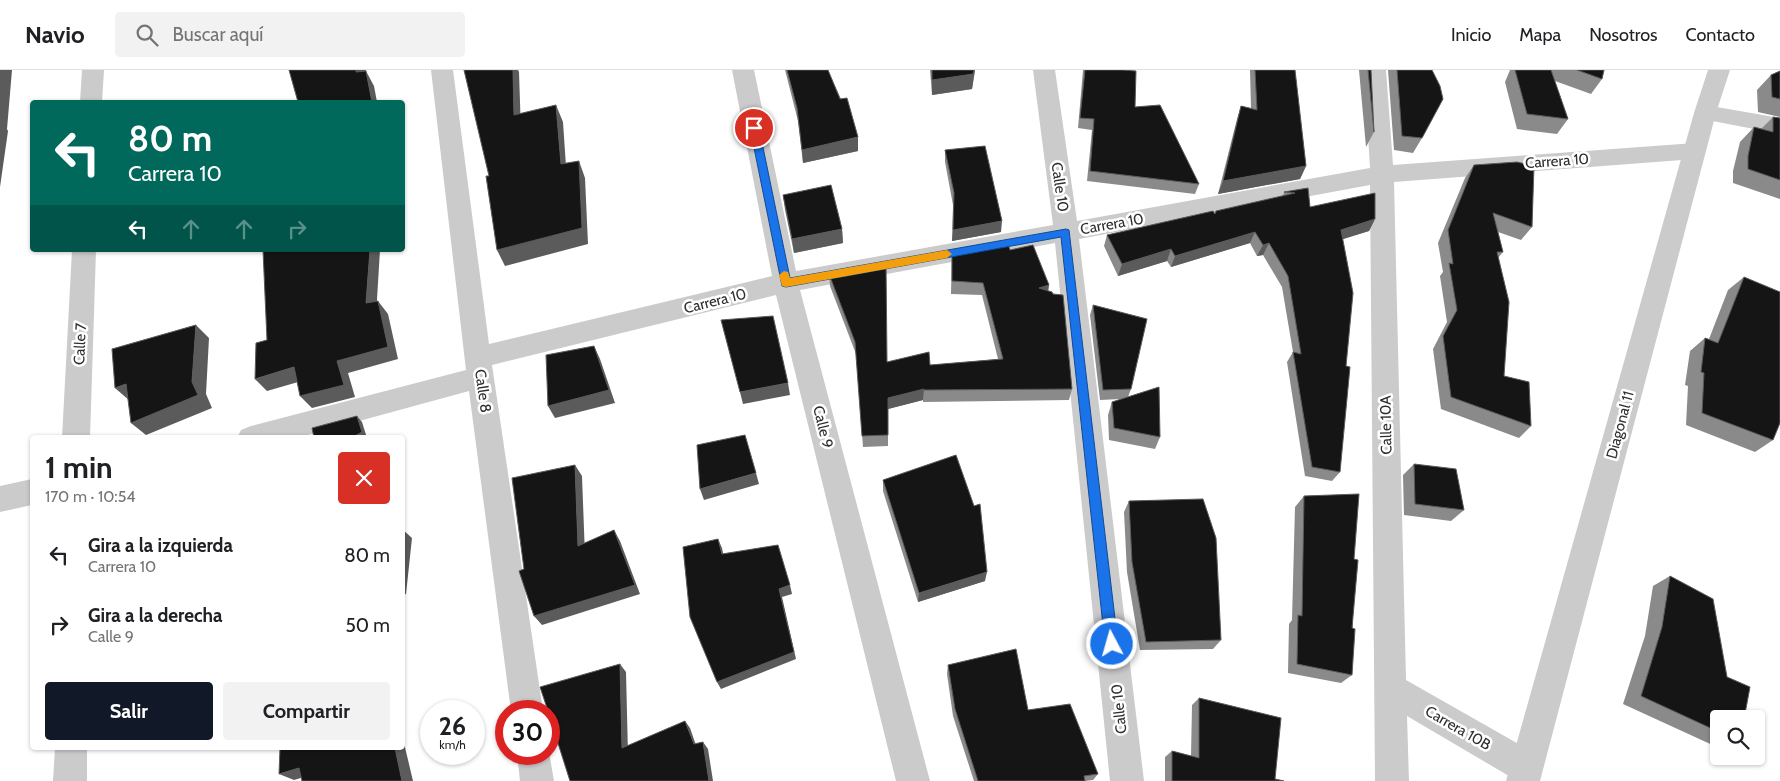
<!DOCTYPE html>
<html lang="es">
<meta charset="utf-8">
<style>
body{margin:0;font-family:Cabin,sans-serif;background:#f2f2f2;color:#202124;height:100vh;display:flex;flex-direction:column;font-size:19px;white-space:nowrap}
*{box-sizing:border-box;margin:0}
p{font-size:16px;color:#757577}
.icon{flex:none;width:28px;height:28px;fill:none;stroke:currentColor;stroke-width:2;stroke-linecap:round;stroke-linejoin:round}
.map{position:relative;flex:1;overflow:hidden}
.panel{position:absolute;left:30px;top:365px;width:375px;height:315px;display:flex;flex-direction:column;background:#fff;border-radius:5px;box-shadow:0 1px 4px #0004}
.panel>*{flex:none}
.guide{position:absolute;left:30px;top:30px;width:375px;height:152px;border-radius:5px;box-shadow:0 1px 4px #0004;background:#00695c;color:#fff;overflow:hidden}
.fabs{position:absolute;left:1710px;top:640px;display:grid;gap:10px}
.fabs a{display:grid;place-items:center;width:55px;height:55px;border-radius:5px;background:#fff;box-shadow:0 1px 4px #0004;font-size:25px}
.speed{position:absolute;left:420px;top:630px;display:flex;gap:10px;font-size:25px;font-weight:700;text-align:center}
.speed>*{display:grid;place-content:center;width:65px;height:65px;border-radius:50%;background:#fff;box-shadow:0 1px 4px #0004;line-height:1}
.speed small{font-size:12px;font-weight:400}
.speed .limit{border:8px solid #d22;background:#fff;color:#111}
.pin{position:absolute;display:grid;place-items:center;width:42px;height:42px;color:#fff;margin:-21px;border:2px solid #fff;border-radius:50%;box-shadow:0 1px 5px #0007}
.me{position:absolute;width:55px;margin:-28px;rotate:354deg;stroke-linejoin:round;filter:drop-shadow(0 0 4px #0008)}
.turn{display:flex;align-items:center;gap:18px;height:105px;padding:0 15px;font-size:22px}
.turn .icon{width:65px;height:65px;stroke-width:2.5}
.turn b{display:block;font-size:35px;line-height:42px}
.lanes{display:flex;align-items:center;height:48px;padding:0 15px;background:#0003;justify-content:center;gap:25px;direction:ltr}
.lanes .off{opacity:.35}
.round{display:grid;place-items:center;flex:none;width:52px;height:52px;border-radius:5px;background:#f2f2f2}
.overview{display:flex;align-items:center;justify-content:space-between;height:85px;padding:0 15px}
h1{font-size:30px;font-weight:700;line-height:38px}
.primary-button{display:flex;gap:10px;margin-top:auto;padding:10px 15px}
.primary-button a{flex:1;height:58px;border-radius:5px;background:#111827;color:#fff;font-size:20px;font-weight:700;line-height:58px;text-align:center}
.primary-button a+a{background:#f2f2f2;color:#202124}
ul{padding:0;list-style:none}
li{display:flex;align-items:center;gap:15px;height:70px;padding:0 15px}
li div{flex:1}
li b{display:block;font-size:19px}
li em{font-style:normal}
header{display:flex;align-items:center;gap:30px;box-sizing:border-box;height:70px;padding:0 25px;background:#fff;border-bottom:1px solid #e0e0e0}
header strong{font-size:24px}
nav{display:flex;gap:28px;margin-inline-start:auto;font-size:18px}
.search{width:350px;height:45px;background:#f2f2f2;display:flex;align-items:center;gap:12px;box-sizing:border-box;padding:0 18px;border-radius:5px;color:#757577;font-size:19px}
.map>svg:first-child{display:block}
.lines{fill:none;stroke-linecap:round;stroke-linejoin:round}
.minor{fill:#cbcbcb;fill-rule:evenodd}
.tertiary{fill:#cbcbcb;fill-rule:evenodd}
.wall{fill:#8a8a8a}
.shaded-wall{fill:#5b5b5b}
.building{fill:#151515;stroke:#5b5b5b}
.route{fill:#1a73e8;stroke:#114b97}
.slow{fill:#f59e0b}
.labels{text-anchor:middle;stroke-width:5;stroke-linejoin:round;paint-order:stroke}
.street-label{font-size:15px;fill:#2e2e2e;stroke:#fff}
</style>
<header>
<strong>Navio</strong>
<div class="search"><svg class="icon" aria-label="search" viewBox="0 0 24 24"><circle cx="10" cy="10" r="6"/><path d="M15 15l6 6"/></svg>Buscar aquí</div>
<nav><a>Inicio</a><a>Mapa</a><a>Nosotros</a><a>Contacto</a></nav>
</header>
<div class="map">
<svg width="1780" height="711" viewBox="0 0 1780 711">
<rect width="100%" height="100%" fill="#fff"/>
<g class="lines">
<!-- minor -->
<path class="minor" d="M82 0H104L102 32H80Z
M431 0H453L489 274 772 206 732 0H754L796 201 1053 155 1033 0H1055L1077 151 1370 98 1364 0H1386L1393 95 1695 73 1703 75 1706 81 1703 87 1695 89 1394 112 1406 610 1538 685 1543 697 1538 709C1530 711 1522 711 1514 709L1407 646 1409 711H1375L1370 115 1079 169 1144 711H1110L1055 173 800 220 930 711H896L776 225 492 295 543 641H511L469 321 297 368H237L241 360 251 356 466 300Z
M1705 35 1780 48V64L1697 48 1694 43 1697 38Z
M72 180H96L90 368H62Z
M32 409V435L0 442V416Z
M55 678H87V711H53Z
M549 682 554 711H520L517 684H549Z"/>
<!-- tertiary -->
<path class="tertiary" d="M1708 0H1730L1716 43 1540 711H1506L1694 43Z"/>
</g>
<!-- wall -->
<path class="wall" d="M785 0H828L858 67V81L803 93 798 51Z
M930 0H975L972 19 932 25Z
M1083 0H1123L1135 37 1199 114 1195 124 1087 111 1092 60 1078 58Z
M1250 0H1295L1306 96 1300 109 1218 124 1237 49 1241 36 1251 38Z
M1359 0H1370L1374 62 1366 77Z
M1388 0H1432L1422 68 1413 83 1394 80Z
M1510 0H1604L1602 9 1591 24 1555 11 1568 49 1557 64 1517 59 1505 12Z
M1780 1V47L1758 42 1757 20 1771 5Z
M1773 47 1780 48V129L1733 113V101L1740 72 1754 57 1761 59Z
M945 80 1001 162 952 171 953 135 945 92Z
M1474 95 1532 157 1521 170 1498 162 1503 182 1498 188 1504 306 1531 356 1519 368 1441 339 1433 279 1447 252 1440 206 1443 202 1438 173 1465 108Z
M1308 118 1310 137 1375 149 1369 161 1342 169 1346 296 1340 402 1332 411 1305 406 1287 292 1293 282 1282 217 1263 185 1257 186 1250 173 1171 197 1167 191 1118 206 1104 176 1107 165 1215 144 1283 126 1284 122Z
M783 125 842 159 843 173 794 183 785 140Z
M1010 180 1049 215 1048 221 1072 319 1069 330 923 332V330L888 339V376L863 377 856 284 830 216 829 204 887 292 930 295 998 289 982 225 951 224 952 181Z
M1744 207 1773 370 1755 382 1686 355 1688 316 1685 315 1690 281 1705 268 1709 269 1728 220Z
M1093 235 1131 319 1128 327 1160 367 1155 379 1109 370 1108 345 1112 332 1121 329 1100 330 1090 245Z
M1414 394 1464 440 1451 451 1404 445 1403 405Z
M883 410 974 436 985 511 918 532 883 421Z
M1304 426 1354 489 1352 605 1341 613 1288 603 1289 554 1292 550 1295 437Z
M1129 431 1221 570 1213 579 1140 580 1127 502 1124 442Z
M1670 506 1727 607 1719 649V678L1623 634 1645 566 1653 516Z
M948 595 1098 704 1093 710 1085 711H974L953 646 947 604Z
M1199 628 1275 709 1284 711H1165V687L1172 681 1191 686 1192 635Z"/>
<!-- shaded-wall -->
<path class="shaded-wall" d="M0 0H12L7 59 8 61 0 117Z
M356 0H366L364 17 356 2Z
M513 0H518L519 2 521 62 514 45Z
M975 0 972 19 932 25V10Z
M366 1 374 16 377 32H372Z
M556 35 563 52 567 111 561 94Z
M858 67V81L803 93 802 80Z
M579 91 585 108 588 174 505 196 497 180Z
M1306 96 1300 109 1218 124 1223 111Z
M1375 149 1369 161 1334 172 1341 160Z
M1002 151 1001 162 952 171 953 160Z
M842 159 843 173 794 183 792 169Z
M1255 162 1250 173 1171 197 1175 186Z
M1269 173 1263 185 1257 186 1263 175Z
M1171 179 1167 191 1118 206 1122 194Z
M370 180H380L376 246 366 233Z
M1049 215 1047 228 1039 218Z
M378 231 388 244 398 289 348 303 355 327 312 338 300 326 337 291Z
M196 255 209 268 206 324 212 338 146 365 131 353 192 312Z
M594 276 600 289 615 333 555 348 548 336Z
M294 297 305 310 267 321 255 309Z
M788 313 790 325 743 334 740 322Z
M126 314 130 331 115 318Z
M924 319 923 330 888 339V328Z
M357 346 362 352 367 368H351Z
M575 395 582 406 585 486 578 476Z
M756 403 759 414 704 430 700 419Z
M402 459 412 468 406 524 402 525Z
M614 460 620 471 640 524 542 555 534 546Z
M718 469 722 478 725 493 722 484Z
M987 502 985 511 918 532 919 523Z
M790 515 792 524 782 527 796 589 721 619 717 612 779 519Z
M620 594 626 602 628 685 622 678Z
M402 639 404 673 413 711H402L395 678H402Z
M685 651 690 658 698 681 694 674Z
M703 672 708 679 713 711H709Z
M299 698 314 704 294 710 279 704Z"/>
<!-- building -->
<path class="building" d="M289 0H356V2L366 1 372 32H298Z
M464 0H513L514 45 556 35 561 94 579 91 582 158 497 180 486 106H489Z
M787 0H828L840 29 847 28 858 67 802 80 797 38Z
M932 0H974L973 4 932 10Z
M1085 0H1123L1136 1 1135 37 1160 35 1199 114 1090 101 1094 49 1080 48Z
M1255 0H1295L1306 96 1223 111 1241 36 1257 40Z
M1368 0H1371L1374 62Z
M1397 0H1432L1440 16 1443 29 1422 68 1402 66Z
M1515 0H1551L1568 49 1527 44Z
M1577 0H1604L1602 9Z
M1780 1V29L1772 27 1771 5Z
M1773 47 1780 48V110L1748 99V86L1754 57 1773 62Z
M985 76 1002 151 953 160 954 123 945 80Z
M1517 92 1534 96 1532 157 1493 143 1503 182H1497L1509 232 1504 306 1529 312 1531 356 1451 327 1443 266 1457 240 1449 193 1453 194 1448 160 1474 95Z
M831 115 842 159 792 169 783 125Z
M1308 118 1310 137 1375 123V149L1341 160 1353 223 1346 296 1350 297 1340 402 1312 397 1293 282 1301 284 1288 206 1269 173 1263 175 1255 162 1175 186 1171 179 1122 194 1107 165 1213 141 1215 144 1216 141 1295 123 1284 122Z
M1007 171 1010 180 1033 175 1049 215 1039 218 1052 222 1053 224 1063 225 1072 319 924 320V319L888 328V365L862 366 855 272 829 204 886 194 887 292 929 282 930 295 1003 289 983 213 952 211V181Z
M263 180H370L366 233 378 231 388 277 337 291 344 315 300 326 294 297 255 309 256 273 267 270Z
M1744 207 1780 222V353L1773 370 1702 343 1704 303 1701 302 1705 268 1718 273Z
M1093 235 1147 249 1131 319 1103 320Z
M773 246 788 313 740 322 721 250Z
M196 255 192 312 198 325 131 353 126 314 115 318 112 279Z
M594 276 609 320 548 336 546 285Z
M1159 317 1160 367 1114 358 1112 332Z
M357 346 362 362 351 368H314L312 358Z
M745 365 756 403 700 419 697 375Z
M956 385 974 436 980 434 987 502 919 523 883 410Z
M1414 394 1456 399 1464 440 1415 434Z
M575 395 578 476 614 460 635 515 534 546 519 501 524 499 512 408Z
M1359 424 1354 489 1358 490 1352 558 1355 559 1352 605 1297 594 1298 545 1302 546 1304 426Z
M1203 429 1216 468 1221 570 1146 572 1132 492 1129 431Z
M718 469 722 484 778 475 790 515 779 519 794 582 717 612 690 547 683 477Z
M1670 506 1713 529 1727 607 1750 617 1744 649H1719V662L1641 626 1662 557Z
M1016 579 1028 640 1070 634 1098 704 1084 706 1085 711H978L955 639 948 595Z
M620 594 622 678 685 651 694 674 703 672 709 711H570L549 645V641H548L540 617Z
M1199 628 1281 648 1275 709 1284 711H1172V681L1199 688Z
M280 678H395L402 711H302L299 698 279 704Z"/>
<!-- route -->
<path class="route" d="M754 55 759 58 790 208 1066 159 1069 160 1118 574 1116 578 1112 580 1107 578 1105 574 1061 167 786 217 782 216 750 58Z"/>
<!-- slow -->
<path class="slow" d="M947 180 952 184 947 188 786 217 782 216 779 205 784 201 788 202 790 208Z"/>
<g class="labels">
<!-- street labels -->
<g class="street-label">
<text transform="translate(1557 91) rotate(-4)" y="5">Carrera 10</text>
<text transform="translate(1060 117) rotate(82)" y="5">Calle 10</text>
<text transform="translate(1112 154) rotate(-10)" y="5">Carrera 10</text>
<text transform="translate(715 231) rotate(-14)" y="5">Carrera 10</text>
<text transform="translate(80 274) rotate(-87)" y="5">Calle 7</text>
<text transform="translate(483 321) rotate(82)" y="5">Calle 8</text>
<text transform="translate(1386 355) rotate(-91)" y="5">Calle 10A</text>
<text transform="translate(1620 355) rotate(-75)" y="5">Diagonal 11</text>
<text transform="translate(823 357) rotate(76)" y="5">Calle 9</text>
<text transform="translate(1119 639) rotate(-96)" y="5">Calle 10</text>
<text transform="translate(1458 658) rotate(30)" y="5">Carrera 10B</text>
</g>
</g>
</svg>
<div class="fabs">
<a><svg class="icon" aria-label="search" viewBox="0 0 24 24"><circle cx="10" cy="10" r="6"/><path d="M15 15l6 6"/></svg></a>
</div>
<div class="speed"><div>26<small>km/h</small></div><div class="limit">30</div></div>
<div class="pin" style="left:754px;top:58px;background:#d93025"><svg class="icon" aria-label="arrive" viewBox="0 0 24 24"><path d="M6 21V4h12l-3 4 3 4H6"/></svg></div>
<svg class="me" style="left:1112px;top:574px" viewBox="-20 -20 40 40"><circle r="17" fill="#1a73e8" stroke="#fff" stroke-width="3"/><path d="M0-11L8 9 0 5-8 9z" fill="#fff"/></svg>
<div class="guide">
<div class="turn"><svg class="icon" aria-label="left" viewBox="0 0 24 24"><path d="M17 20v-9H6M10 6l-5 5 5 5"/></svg><div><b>80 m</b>Carrera 10</div></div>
<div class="lanes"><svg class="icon" aria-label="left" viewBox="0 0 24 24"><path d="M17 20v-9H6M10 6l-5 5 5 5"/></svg><svg class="icon off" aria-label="ahead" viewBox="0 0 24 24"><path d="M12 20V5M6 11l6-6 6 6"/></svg><svg class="icon off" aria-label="ahead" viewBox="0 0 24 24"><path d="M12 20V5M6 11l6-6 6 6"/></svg><svg class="icon off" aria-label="right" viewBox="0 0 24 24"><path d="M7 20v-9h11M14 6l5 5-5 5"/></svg></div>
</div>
<section class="panel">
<div class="overview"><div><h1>1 min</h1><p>170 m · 10:54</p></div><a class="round" style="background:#d93025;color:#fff"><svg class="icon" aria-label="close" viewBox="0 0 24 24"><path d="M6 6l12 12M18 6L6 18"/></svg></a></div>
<ul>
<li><svg class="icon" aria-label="left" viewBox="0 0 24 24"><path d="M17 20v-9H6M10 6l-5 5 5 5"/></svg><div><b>Gira a la izquierda</b><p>Carrera 10</p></div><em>80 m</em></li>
<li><svg class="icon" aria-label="right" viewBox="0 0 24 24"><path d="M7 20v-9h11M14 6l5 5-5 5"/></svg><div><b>Gira a la derecha</b><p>Calle 9</p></div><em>50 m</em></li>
</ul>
<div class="primary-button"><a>Salir</a><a>Compartir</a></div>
</section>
</div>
